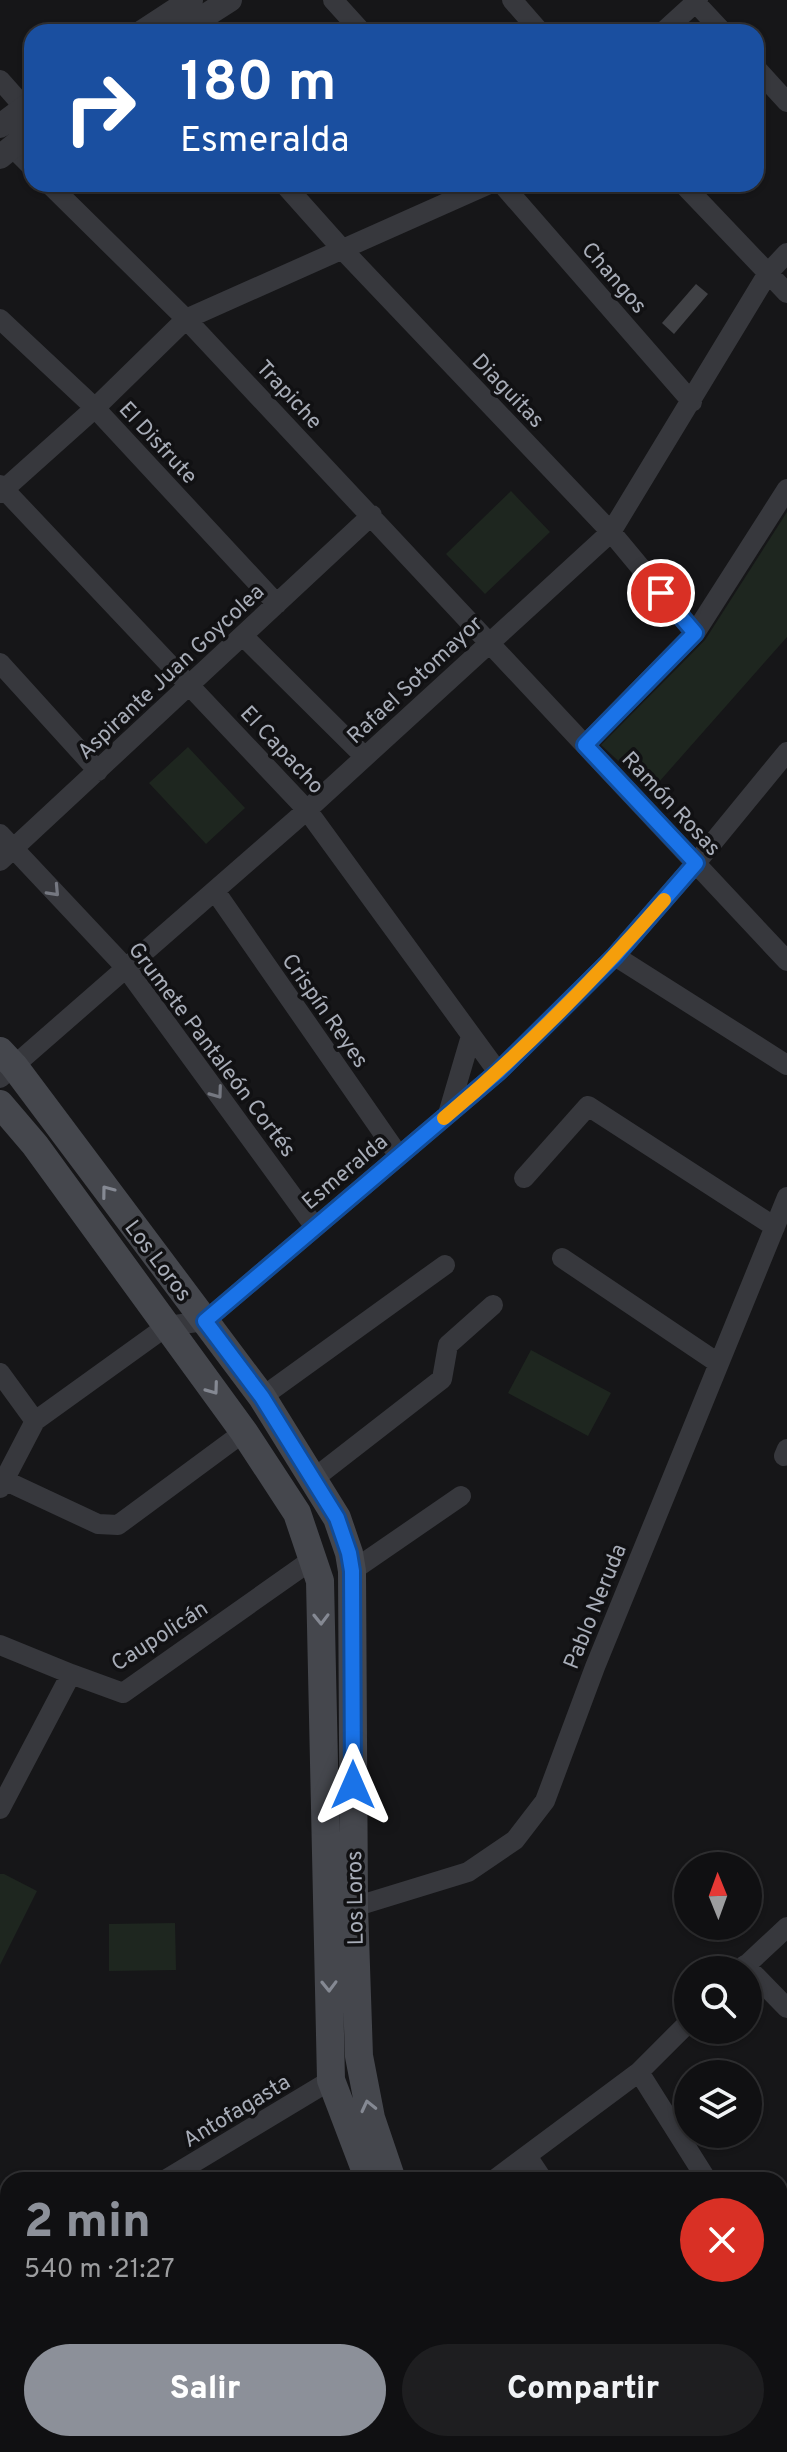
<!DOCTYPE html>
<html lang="es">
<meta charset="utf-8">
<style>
body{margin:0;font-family:Overpass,sans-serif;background:#1e1e20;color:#f1f3f6;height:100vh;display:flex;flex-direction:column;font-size:30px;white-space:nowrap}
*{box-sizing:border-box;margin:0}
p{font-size:26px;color:#9c9d9f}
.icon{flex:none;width:44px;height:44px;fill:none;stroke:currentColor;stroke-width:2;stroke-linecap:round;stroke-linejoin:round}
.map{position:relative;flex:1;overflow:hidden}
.panel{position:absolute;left:0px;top:2172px;width:788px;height:280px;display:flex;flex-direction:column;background:#101012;border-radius:24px 24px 0 0;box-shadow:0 2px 6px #0004,0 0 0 2px #303032}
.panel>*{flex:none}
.banner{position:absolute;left:24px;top:24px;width:740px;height:168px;border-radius:24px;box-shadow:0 2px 6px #0004,0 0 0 2px #303032;background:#1a4fa0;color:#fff;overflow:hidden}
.needle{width:52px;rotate:359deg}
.buttons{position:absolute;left:674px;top:1852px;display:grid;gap:16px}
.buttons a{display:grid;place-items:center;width:88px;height:88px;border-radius:50%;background:#101012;box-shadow:0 2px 6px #0004,0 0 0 2px #303032;font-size:40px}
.pin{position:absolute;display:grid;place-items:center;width:68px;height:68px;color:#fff;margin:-34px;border:4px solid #fff;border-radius:50%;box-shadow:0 2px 8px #0007}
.me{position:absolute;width:88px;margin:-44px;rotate:0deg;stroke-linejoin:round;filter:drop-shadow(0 0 6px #0008)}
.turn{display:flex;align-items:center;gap:28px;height:168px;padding:0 24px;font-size:36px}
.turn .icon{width:104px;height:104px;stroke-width:2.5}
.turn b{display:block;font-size:56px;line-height:68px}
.round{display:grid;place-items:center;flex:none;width:84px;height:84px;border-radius:42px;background:#1e1e20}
.head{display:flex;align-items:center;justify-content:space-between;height:136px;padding:0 24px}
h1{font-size:48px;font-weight:800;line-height:60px;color:#8c9099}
.cta{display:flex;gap:16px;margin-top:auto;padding:16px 24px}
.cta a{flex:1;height:92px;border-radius:48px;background:#8c9099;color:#fff;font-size:32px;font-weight:800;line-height:92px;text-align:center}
.cta a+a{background:#1e1e20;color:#f1f3f6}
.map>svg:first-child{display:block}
.green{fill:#1e261f}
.building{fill:#404145}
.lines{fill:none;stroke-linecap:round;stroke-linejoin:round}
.minor{stroke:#37383d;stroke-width:20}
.tertiary{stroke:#37383d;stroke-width:24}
.secondary{stroke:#45474d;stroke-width:28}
.oneway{stroke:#757881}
.oneway2{stroke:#858993}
.route-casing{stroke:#114b97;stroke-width:20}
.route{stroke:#1a73e8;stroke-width:14}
.slow{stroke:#f59e0b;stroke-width:14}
.labels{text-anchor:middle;stroke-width:7;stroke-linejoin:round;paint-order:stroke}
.street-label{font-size:22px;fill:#a8adb8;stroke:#111113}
</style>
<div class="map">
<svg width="787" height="2452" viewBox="0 0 787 2452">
<rect width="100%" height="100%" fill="#161618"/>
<!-- green -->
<path class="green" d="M511 491 550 532 485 594 446 554Z
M787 512V637L651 791 601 745 705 640Z
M188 747 245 808 206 844 149 783Z
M531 1350 611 1393 588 1436 508 1393Z
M0 1874H4L37 1891 0 1965Z
M175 1923 176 1970 109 1971V1924Z"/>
<!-- building -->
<path class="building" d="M696 284 708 294 674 334 662 323Z"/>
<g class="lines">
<!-- minor -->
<path class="minor" d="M333 0 362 32
M512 0 540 32
M693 0 723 32
M663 32 698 0
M756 68 787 102
M0 80 24 107 30 122
M12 147 32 167
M49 184 186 319 787 961
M284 184 342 249 611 532 695 633
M502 184 692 402
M683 184 787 293
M0 319 95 408 277 604
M0 485 307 810 498 1072
M0 493 95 408 186 319 489 184
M243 636 365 757
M0 663 98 771
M585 745 695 633 787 489
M0 834 126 968 315 1227
M0 861 372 515
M215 891 399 1156
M615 956 787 1065
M0 1078 307 810 611 532 768 273 787 253
M448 1114 471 1036
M524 1178 588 1106 775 1227
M562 1258 718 1363
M0 1373 35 1421
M262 1397 445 1265
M784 1456 787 1449
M4 1480 98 1524 118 1525 244 1432
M312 1480 442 1379 448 1345 493 1305
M0 1488 35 1421 167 1326 205 1321 498 1072 615 956 696 863 787 752
M352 1571 461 1496
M0 1645 71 1674
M0 1809 71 1674 123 1693 313 1559
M342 1908 354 1907 468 1872 515 1840 545 1801 595 1667 787 1197
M745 1965 787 2008
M741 1970 787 1927
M639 2072 707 2180
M527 2156 543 2180
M165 2180 331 2080
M494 2180 639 2072 688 2023
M0 2267 8 2263
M780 2295 787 2306
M0 2339 8 2355
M64 2444 71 2452
M340 2444 345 2452
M713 2444 718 2452"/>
<!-- tertiary -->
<path class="tertiary" d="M142 32 191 0
M180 32 230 0
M0 126 32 102
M0 157 32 131
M780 2432 787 2427
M749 2452 761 2444"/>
<!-- secondary -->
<path class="secondary" d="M0 1051 14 1066 262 1397 337 1518 349 1553 352 1571 354 1907 359 2056 371 2118 392 2180
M0 1104 35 1145 244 1432 297 1513 320 1581 331 2080 369 2180
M532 2444 537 2452
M560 2444 565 2452"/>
</g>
<!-- one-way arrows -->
<defs><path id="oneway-chevron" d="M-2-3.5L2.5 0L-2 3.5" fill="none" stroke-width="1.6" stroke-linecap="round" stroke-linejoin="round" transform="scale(2)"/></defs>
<g class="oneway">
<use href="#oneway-chevron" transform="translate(54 891) rotate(47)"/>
<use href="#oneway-chevron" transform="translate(217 1093) rotate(54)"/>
</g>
<g class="oneway2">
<use href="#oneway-chevron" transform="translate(107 1191) rotate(-127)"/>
<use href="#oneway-chevron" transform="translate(213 1389) rotate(54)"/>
<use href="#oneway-chevron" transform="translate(321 1619) rotate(89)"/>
<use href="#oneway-chevron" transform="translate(329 1986) rotate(89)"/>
<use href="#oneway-chevron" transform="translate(368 2106) rotate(-103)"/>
</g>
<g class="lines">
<!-- route casing -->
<g class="route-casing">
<path id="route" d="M353 1785 352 1571 349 1553 337 1518 262 1397 205 1321 498 1072 615 956 696 863 585 745 695 633 661 593"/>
</g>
<!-- route -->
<use href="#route" class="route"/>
<!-- slow -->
<path class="slow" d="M444 1118C523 1052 596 978 664 900"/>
</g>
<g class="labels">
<!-- street labels -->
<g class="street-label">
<text transform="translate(615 277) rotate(49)" y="8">Changos</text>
<text transform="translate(509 390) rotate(46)" y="8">Diaguitas</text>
<text transform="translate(290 394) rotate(47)" y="8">Trapiche</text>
<text transform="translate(159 442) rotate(47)" y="8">El Disfrute</text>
<text transform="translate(170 671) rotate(-43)" y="8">Aspirante Juan Goycolea</text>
<text transform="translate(414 679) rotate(-43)" y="8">Rafael Sotomayor</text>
<text transform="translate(283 749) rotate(47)" y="8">El Capacho</text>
<text transform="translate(672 803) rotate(47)" y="8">Ramón Rosas</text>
<text transform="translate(326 1010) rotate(55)" y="8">Crispín Reyes</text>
<text transform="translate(213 1049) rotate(53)" y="8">Grumete Pantaleón Cortés</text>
<text transform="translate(344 1171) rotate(-40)" y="8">Esmeralda</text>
<text transform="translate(159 1260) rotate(53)" y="8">Los Loros</text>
<text transform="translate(594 1606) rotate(-68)" y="8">Pablo Neruda</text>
<text transform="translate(159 1635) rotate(-33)" y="8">Caupolicán</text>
<text transform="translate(354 1898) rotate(-91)" y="8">Los Loros</text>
<text transform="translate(236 2110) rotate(-31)" y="8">Antofagasta</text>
</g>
</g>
</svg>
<div class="buttons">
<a><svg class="needle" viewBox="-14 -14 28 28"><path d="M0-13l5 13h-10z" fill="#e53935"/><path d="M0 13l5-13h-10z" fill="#9c9d9f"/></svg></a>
<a><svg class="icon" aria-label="search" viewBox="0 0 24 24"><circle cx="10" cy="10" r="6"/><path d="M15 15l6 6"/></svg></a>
<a><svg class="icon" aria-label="layers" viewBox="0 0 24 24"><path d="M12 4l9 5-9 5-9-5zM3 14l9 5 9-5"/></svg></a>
</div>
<div class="pin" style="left:661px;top:593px;background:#d93025"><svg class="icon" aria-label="arrive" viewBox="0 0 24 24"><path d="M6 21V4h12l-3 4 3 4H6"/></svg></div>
<svg class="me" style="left:353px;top:1785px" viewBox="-20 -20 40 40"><path d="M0-17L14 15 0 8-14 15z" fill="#1a73e8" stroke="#fff" stroke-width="4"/></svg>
<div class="banner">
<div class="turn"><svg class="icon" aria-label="right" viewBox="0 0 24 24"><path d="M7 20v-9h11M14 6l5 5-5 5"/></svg><div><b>180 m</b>Esmeralda</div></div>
</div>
<section class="panel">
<div class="head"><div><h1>2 min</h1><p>540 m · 21:27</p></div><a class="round" style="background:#d93025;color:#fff"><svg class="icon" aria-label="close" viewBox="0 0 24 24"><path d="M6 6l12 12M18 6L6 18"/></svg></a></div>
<div class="cta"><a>Salir</a><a>Compartir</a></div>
</section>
</div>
